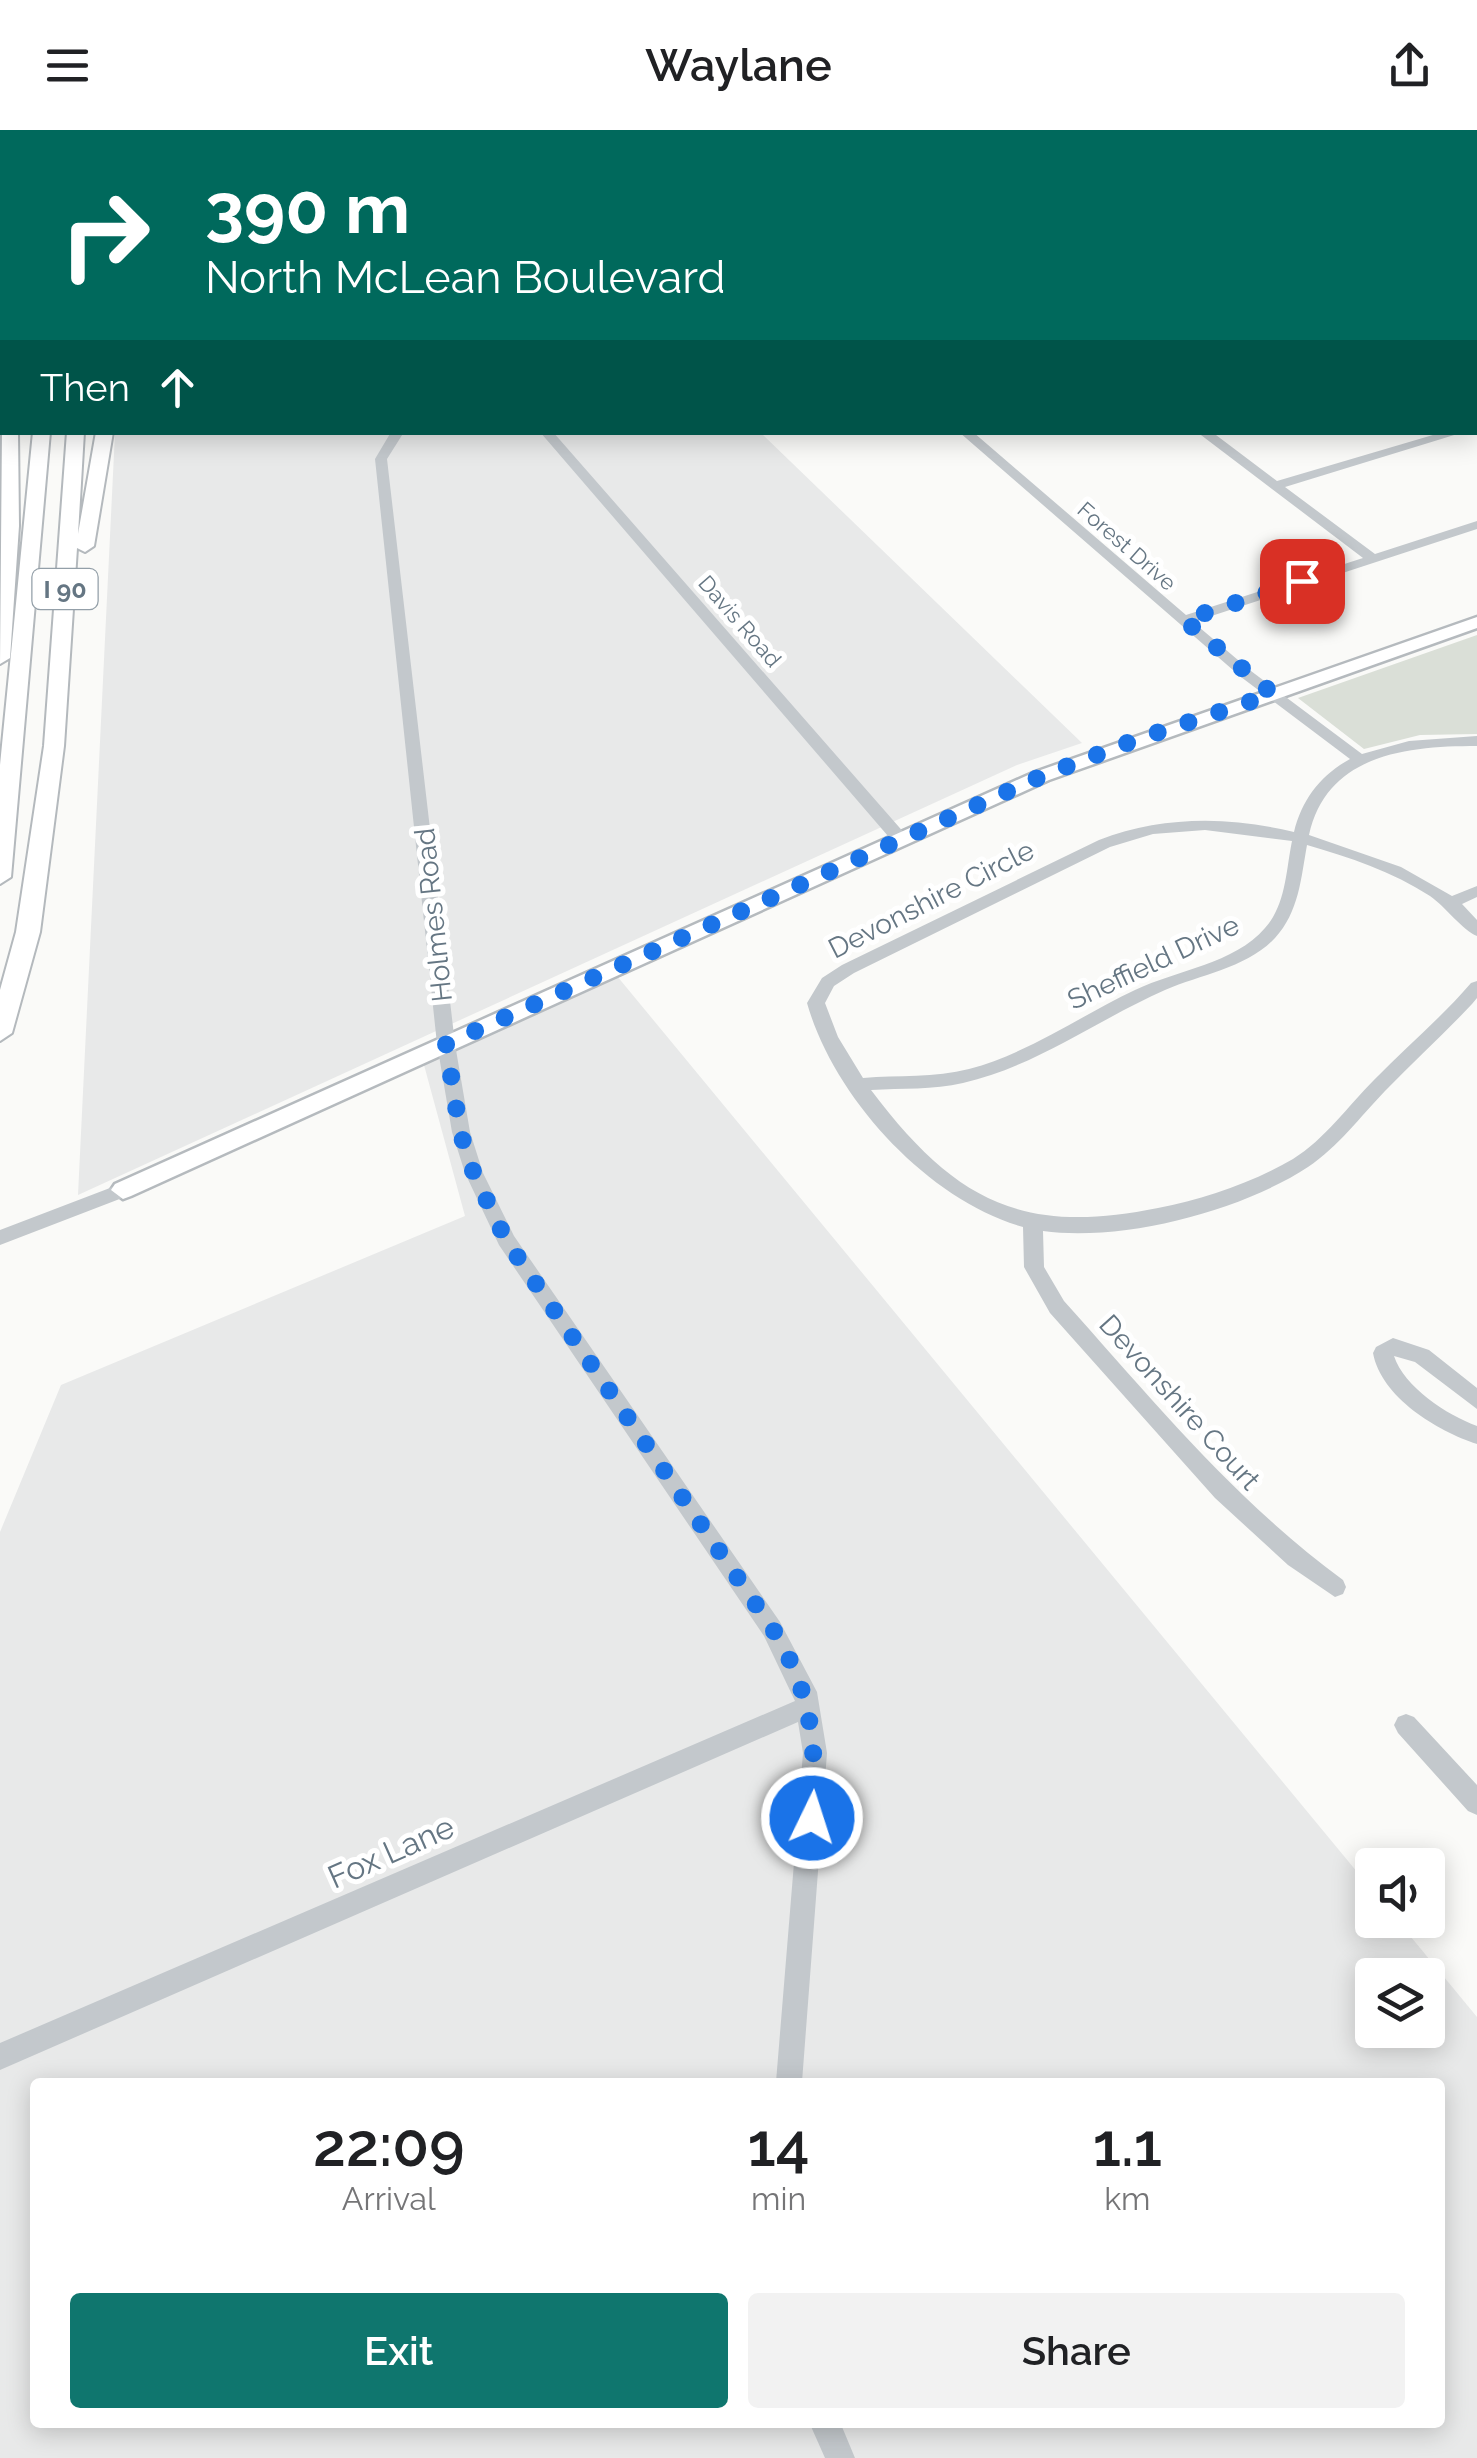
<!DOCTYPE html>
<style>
body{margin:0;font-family:Raleway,sans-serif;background:#f2f2f2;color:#202124;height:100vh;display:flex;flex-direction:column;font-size:38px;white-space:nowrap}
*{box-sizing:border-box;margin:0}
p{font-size:32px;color:#757577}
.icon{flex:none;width:55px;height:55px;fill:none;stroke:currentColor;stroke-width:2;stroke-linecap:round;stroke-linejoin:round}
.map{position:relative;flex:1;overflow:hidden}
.sheet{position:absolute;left:30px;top:1948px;width:1415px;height:350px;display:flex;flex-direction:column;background:#fff;border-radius:10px;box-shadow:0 5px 25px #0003}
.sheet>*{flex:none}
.top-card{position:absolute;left:0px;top:0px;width:1478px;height:305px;box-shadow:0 5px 25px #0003;background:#00695c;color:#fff;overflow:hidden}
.fabs{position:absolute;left:1355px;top:1718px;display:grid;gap:20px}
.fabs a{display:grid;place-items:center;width:90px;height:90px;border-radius:10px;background:#fff;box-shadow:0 5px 25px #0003;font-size:50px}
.pin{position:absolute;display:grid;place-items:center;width:85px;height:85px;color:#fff;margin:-42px;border-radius:20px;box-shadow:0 5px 15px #0006}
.me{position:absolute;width:110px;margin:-55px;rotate:4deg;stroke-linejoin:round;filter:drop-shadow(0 0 8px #0008)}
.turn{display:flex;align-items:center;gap:35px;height:210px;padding:0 40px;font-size:45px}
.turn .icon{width:130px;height:130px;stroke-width:2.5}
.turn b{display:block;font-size:70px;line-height:85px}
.then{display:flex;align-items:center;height:95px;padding:0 40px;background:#0003;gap:20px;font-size:38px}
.eta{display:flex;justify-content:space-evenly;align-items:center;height:170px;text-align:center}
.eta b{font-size:60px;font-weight:600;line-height:70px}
.action{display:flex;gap:20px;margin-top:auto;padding:20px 40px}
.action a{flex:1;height:115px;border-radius:10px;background:#0f766e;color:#fff;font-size:40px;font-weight:600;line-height:115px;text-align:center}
.action a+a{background:#f2f2f2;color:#202124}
header{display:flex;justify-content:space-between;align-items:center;height:130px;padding:0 40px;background:#fff;font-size:45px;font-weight:600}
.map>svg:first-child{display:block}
.built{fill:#e8e9e9;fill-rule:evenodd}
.green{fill:#dadfd7}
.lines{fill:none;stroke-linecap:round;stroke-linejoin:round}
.major-casing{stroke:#b5babe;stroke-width:5}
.highway-casing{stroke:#b4b9bd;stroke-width:4}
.minor{fill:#c3c8cc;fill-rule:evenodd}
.major{fill:#fff;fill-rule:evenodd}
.highway{fill:#fff;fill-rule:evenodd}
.route{stroke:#1a73e8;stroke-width:18;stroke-dasharray:0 32.4}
.labels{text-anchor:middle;stroke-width:10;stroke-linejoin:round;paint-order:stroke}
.far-street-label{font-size:22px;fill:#657683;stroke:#fff}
.shield{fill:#fff;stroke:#939fa8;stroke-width:2.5}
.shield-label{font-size:25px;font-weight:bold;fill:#657683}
.street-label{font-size:28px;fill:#657683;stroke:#fff}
.near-street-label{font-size:32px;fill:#657683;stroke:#fff}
</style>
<header><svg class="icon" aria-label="menu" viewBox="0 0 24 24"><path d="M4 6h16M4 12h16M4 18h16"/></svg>Waylane<svg class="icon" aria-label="share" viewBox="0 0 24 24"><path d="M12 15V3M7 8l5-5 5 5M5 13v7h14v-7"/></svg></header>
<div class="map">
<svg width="1477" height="2328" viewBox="0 0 1477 2328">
<rect width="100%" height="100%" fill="#fafaf8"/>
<!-- built -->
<path class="built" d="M115 303H761L1082 613 1017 635 78 1065Z
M617 846 1372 1760V1790H1397L1477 1887V2328H0V1402L61 1255 465 1086 424 935ZM1372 1845H1428V1900H1372ZM35 1952H1440V2292H35Z"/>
<!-- green -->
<path class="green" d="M1477 505V604L1420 605 1364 619 1298 568Z"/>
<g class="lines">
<!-- major casing -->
<g class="major-casing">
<path id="major" d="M1477 487V498L1049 650 131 1066 123 1069 111 1060 115 1054 1035 642Z"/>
</g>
<!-- highway casing -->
<g class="highway-casing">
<path id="highway" d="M47 0H61V2H48Z
M91 0H105V2H92Z
M2 299V302H18L19 396 10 528 0 534Z
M33 302H50L11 747 0 754V635Z
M67 302H84L78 404 96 302H113L94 416 85 422 77 418 64 616 40 802 12 903 0 911V860L16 802 44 616Z"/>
</g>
<!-- minor -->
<path class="minor" d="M310 0H320L322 2H312Z
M566 0H577L579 2H568Z
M1189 0H1202L1204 2H1192Z
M1331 0H1344L1346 2H1334Z
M1475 56H1477V63H1475Z
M1475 100H1477L1475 112Z
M1475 219 1477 220V228L1475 227Z
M1477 293V301L1475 302V294Z
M391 302H404L387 329 455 914 470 1002 483 1043 514 1106 780 1492 817 1562 827 1623 802 1952H776L803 1623 798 1592 0 1940V1913L795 1571 764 1506 499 1115 465 1043 452 1002 437 914 375 329Z
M540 302H553L906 705V713H894Z
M959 302H973L1186 485 1363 428 1197 302H1212L1277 351 1443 302H1464L1285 357 1375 424 1477 391V399L1193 492 1251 541 1362 624 1409 611 1477 606V616C1407 616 1327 624 1309 705L1401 737 1452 766 1477 756V767L1462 774 1477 790V806C1462 800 1446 777 1430 766 1393 742 1349 727 1307 715 1301 748 1299 782 1275 808 1247 838 1202 844 1165 860 1097 890 1037 936 963 953 933 960 902 958 871 960 954 1070 1021 1106 1158 1078 1204 1069 1252 1053 1293 1029 1325 1009 1348 976 1374 950 1406 917 1441 888 1471 853L1477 851V868L1472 874C1444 904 1414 931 1385 961 1360 987 1338 1017 1308 1037 1241 1081 1123 1112 1043 1101L1044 1137 1064 1171C1153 1270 1235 1371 1343 1450L1346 1457 1343 1464 1335 1467 1288 1435 1215 1368 1050 1183 1024 1137 1023 1097C928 1070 834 968 807 873L822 848 842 835 1099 710C1162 686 1228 686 1294 702 1302 669 1321 645 1350 629L1241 547ZM1205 700 1292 711C1286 740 1286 775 1265 798 1234 834 1177 840 1135 860 1080 886 1029 923 969 939 935 948 898 945 863 948L838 907 825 873 834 856 854 843 1110 717 1153 704Z
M123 1053 130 1055 133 1060 130 1065 0 1115V1100Z
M1393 1208 1429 1220 1477 1258V1279L1415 1232 1394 1226C1404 1257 1447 1285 1477 1296V1314C1437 1301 1381 1267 1373 1223L1376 1217Z
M1406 1584 1414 1587 1477 1655V1685L1468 1681 1398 1603 1394 1595 1398 1587Z
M809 2292H840L855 2328H825Z"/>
<!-- major -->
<use href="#major" class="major"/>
<!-- highway -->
<use href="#highway" class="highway"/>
</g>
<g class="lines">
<!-- route -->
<path class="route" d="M812 1688C818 1616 811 1559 772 1498L506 1110 474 1044 460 1002 446 914 1042 646 1135 610 1273 564 1184 490 1302 451"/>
</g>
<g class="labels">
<!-- far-street labels -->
<g class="far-street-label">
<text transform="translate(1127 416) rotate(41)" y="8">Forest Drive</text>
<text transform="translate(740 491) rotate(49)" y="8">Davis Road</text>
</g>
<!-- shield labels -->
<rect class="shield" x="32.5" y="439" width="65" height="40" rx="8"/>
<g class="shield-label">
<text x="65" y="468">I 90</text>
</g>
<!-- street labels -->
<g class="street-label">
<text transform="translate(931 769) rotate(-27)" y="10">Devonshire Circle</text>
<text transform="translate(433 785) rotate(-96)" y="10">Holmes Road</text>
<text transform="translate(1153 832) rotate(-25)" y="10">Sheffield Drive</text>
<text transform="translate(1180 1272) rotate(48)" y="10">Devonshire Court</text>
</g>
<!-- near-street labels -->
<g class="near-street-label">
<text transform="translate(391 1722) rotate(-24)" y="11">Fox Lane</text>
</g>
</g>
</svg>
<div class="fabs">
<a><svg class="icon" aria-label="sound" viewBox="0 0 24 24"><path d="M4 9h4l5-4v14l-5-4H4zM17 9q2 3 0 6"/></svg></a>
<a><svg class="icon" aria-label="layers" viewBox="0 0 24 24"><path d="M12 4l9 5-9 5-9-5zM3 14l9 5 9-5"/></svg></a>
</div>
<div class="pin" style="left:1302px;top:451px;background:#d93025"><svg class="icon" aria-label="arrive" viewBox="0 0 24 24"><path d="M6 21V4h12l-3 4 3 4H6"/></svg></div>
<svg class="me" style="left:812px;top:1688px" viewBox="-20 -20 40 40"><circle r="17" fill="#1a73e8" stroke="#fff" stroke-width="3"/><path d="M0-11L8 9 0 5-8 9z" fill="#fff"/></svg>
<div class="top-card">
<div class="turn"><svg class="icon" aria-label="right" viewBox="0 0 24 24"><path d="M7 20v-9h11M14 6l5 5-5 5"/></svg><div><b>390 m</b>North McLean Boulevard</div></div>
<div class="then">Then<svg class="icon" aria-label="ahead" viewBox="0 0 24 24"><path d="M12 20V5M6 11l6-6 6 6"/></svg></div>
</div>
<section class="sheet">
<div class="eta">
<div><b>22:09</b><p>Arrival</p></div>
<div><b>14</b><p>min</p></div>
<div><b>1.1</b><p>km</p></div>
</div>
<div class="action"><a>Exit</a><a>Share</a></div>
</section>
</div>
